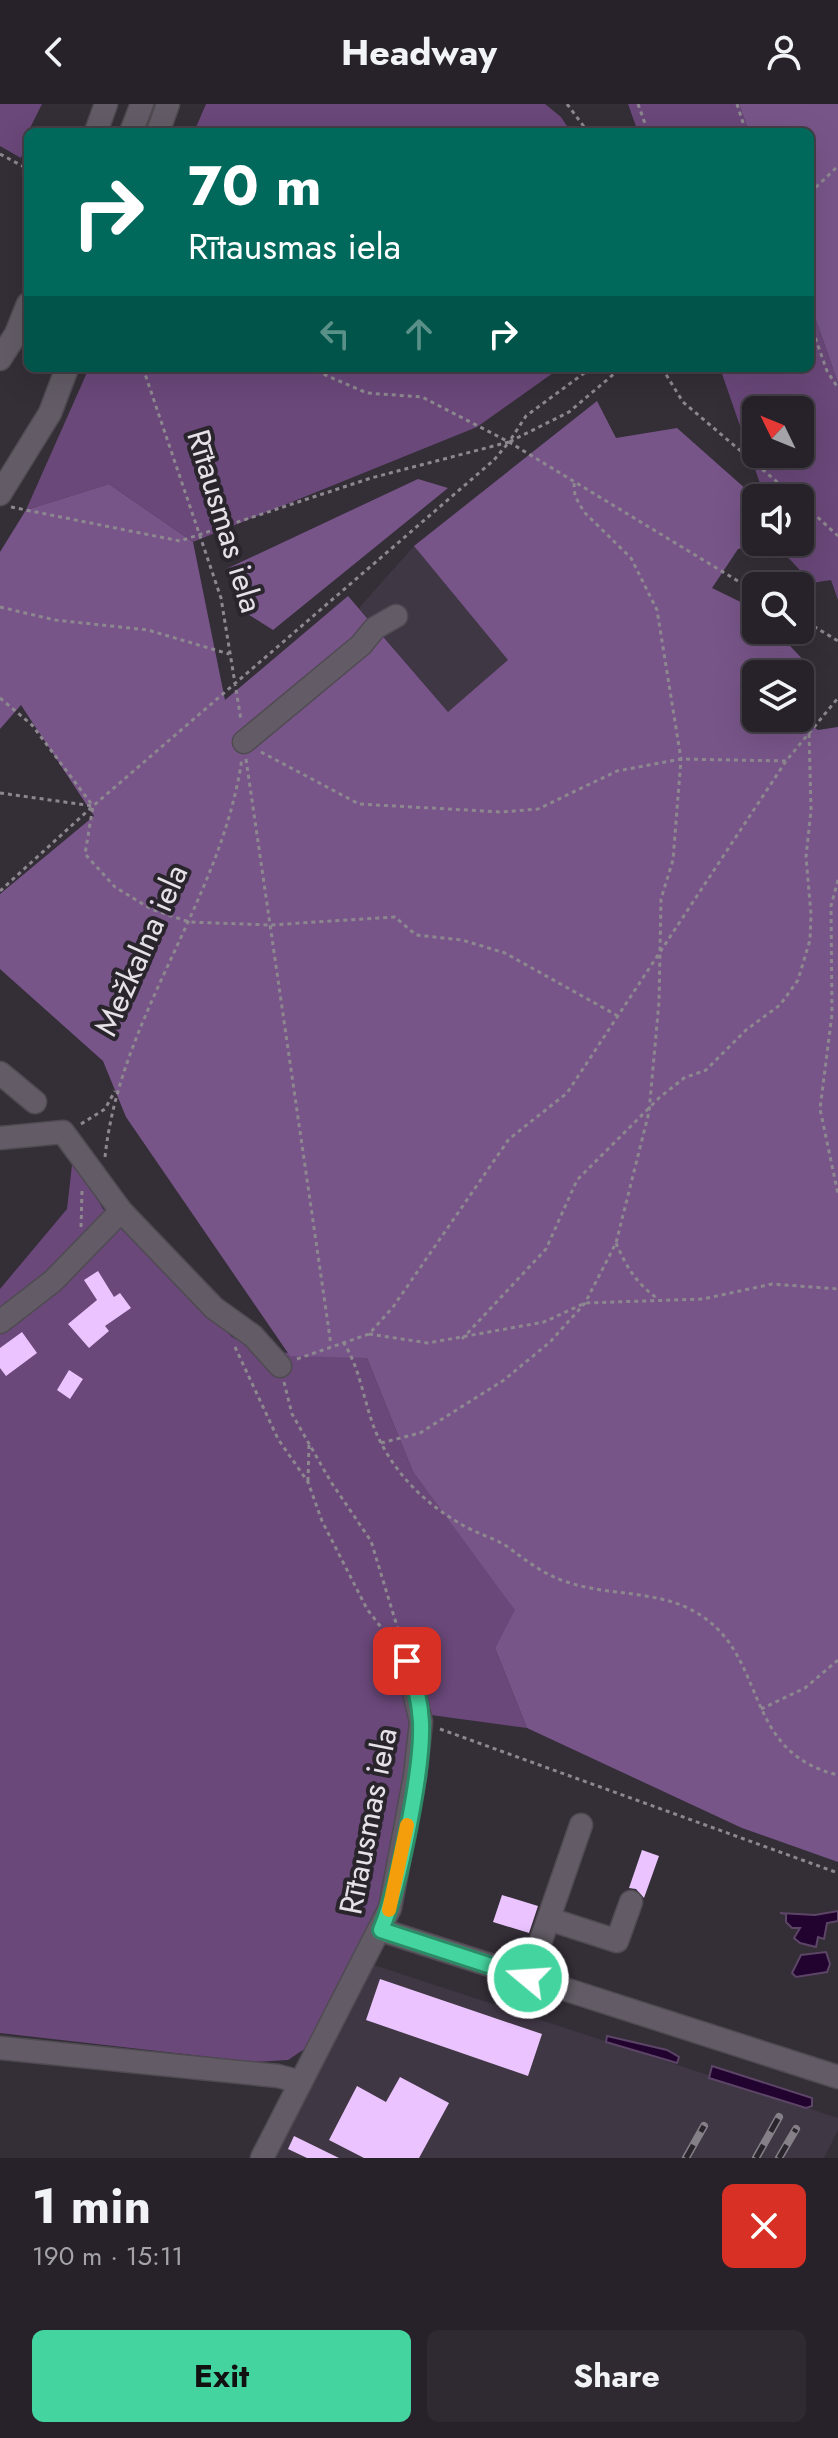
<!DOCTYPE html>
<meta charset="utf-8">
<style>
body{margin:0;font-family:Jost,sans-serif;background:#2f2a31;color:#f1f3f6;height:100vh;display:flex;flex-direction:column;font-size:30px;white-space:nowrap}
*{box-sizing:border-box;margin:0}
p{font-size:26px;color:#a4a4a8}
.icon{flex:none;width:44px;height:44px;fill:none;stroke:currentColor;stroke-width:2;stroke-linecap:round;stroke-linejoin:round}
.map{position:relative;height:2054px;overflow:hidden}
.side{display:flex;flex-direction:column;background:#272229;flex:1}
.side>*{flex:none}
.banner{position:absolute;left:24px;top:24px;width:790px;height:244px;border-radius:12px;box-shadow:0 8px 32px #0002,0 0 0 2px #433f46;background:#00695c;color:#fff;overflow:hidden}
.needle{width:52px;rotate:313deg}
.controls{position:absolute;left:742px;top:292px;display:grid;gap:16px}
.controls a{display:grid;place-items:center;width:72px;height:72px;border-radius:12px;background:#272229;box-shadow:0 8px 32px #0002,0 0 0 2px #433f46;font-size:40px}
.pin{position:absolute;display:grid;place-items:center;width:68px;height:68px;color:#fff;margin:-34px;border-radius:16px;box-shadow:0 4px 12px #0006}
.me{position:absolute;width:88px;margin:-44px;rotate:288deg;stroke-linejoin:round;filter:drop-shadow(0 0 6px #0008)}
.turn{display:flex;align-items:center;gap:28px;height:168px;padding:0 32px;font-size:36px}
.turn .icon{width:104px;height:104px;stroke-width:2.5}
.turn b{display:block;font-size:56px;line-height:68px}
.lanes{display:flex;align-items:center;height:76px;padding:0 32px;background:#0003;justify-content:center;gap:40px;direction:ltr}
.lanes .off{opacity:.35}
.round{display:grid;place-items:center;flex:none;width:84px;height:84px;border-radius:12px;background:#2f2a31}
.head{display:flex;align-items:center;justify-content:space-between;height:136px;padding:0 32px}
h1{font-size:48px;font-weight:700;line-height:60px}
.cta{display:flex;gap:16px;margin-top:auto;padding:16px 32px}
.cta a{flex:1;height:92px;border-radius:12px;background:#44d49f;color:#111;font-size:32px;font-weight:700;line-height:92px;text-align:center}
.cta a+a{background:#2f2a31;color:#f1f3f6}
header{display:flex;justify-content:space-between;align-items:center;height:104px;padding:0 32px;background:#272229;font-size:36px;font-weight:700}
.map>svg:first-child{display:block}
.built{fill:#403745}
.green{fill:#6a487a;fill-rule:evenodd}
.forest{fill:#785589;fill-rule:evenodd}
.water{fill:#22022f;stroke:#5c4566;stroke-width:2}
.building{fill:#ebc4ff}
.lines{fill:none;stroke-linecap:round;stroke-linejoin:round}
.minor-casing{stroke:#504b52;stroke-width:25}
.path{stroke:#8d888f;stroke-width:3;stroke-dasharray:4 4;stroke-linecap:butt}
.minor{stroke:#635c66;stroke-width:22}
.rail-casing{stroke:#858088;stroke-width:8}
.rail{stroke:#2a252d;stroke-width:5;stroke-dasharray:15;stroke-linecap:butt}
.route-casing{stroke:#2c8a67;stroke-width:20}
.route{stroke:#44d49f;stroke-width:14}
.slow{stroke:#f59e0b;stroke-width:14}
.labels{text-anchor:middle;stroke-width:8;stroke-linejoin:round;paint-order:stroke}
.street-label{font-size:32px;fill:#e5e1e7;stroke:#2a252d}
</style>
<header><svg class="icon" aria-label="back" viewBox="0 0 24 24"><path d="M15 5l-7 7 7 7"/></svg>Headway<svg class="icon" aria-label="person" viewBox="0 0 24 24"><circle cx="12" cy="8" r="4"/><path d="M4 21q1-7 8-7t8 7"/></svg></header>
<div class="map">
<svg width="838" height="2054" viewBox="0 0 838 2054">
<rect width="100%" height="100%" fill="#342e37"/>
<!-- built -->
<path class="built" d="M414 442 509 557 448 608 359 504Z
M374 1861 838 2014V2026L824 2054H275Z"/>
<!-- green -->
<path class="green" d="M0 0H42L28 28 21 54 0 42Z
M206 0H545L561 13 571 28H194Z
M628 0H739L749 28H638Z
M810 199 838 279V496L831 476 812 479 782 447 779 438H800V394H765L720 264H810ZM756 306H800V350H756Z
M89 264H560L477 323 193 438 109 380 26 406Z
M72 1061H78L103 1105 232 1233 260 1247 367 1254 413 1368 516 1506 495 1544 527 1624 431 1611 413 1620 386 1798 309 1942 288 1956 254 1958 0 1929V1185L67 1105Z"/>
<!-- forest -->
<path class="forest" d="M739 0H838V279L810 199V28H749Z
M597 297 616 334 677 324 756 394V438H779L782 447 766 440 738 445 712 484 755 505 756 526H775L809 562 810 582 801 615 818 626 838 623V1758L742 1724 527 1624 495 1544 515 1506 413 1368 367 1254 290 1252 126 1013 103 957 0 865V790L94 712 21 601 0 625V448L26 406 109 380 193 438 225 596 348 492 448 608 508 556 414 442ZM756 570H800V614H756Z
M418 375 448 384 273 526 238 504 226 465Z"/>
<!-- water -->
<path class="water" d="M838 1807V1817L827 1819 824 1835 818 1833 816 1843 800 1839 794 1834 800 1824H792L786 1818V1810L780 1809 815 1811Z
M826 1848 830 1860 827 1868 796 1873 792 1869 801 1851Z
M607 1932 667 1946 679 1953 677 1959 606 1938Z
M712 1962 812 1994V2002L806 2004 709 1974Z"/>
<!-- building -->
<path class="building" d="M98 1167 114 1193 120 1189 131 1204 105 1222 109 1227 89 1244 68 1220 97 1196 84 1176Z
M22 1228 37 1249 6 1272 0 1264V1244Z
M69 1266 83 1275 70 1295 57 1286Z
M642 1746 659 1752 644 1794 636 1785 629 1784Z
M502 1791 538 1802 529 1829 493 1818Z
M380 1875 542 1930 528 1972 366 1916Z
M400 1973 449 1999 419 2054H364L329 2036 357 1982 386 1998Z
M294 2032 339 2054H307L288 2045Z"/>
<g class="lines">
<!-- minor casing -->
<g class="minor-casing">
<path id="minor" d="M96 28 106 0
M131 28 142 0
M158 28 168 0
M0 255 16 230 28 200
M0 390 50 309 67 264
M244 638 361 541 375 524 396 512
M0 969 35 998
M0 1034 63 1028 121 1107 214 1204 253 1232 280 1262
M0 1218 53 1177 121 1107
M549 1815 617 1837 631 1798
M381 1826 838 1973
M528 1874 581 1721
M0 1944 278 1972 301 1978
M262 2054 390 1804 415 1672 421 1618 407 1557"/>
</g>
<!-- path -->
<path class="path" d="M567 0 588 28
M638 0 648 28
M737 0 746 28
M0 50 28 65
M810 89 838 62
M810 219 827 267 838 284
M143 264 221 494 241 616
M309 264 367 289 422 293 509 338 756 488
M662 264 683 298 796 394
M800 397 838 432
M11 403 180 437 371 374 509 338 526 312 591 264
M0 503 55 516 148 526 229 550
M800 514 838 537
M0 594 32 621 93 702
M261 648 359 700 502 708 538 705 617 667 681 655 786 657
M246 655 331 1241
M0 689 93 702 85 750 115 783 151 805 189 818 270 821 395 813 416 831 462 836 505 849 618 912
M838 776 831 802 832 910 820 1005 838 1090
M0 787 93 702 494 356 509 338 569 308 621 264
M81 1020 105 1005 115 987
M105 1053C120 911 222 796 242 654
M81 1123 82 1087
M616 1139C627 1164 636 1179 658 1195
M369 1230 428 1239 544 1218 585 1199 703 1195 772 1180 838 1185
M462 1235 546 1145 577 1076 659 994 684 974 706 966 746 926 780 901 798 876 810 836 811 810 806 753 811 706 809 626
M343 1238C363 1268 364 1307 381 1339 401 1377 430 1403 466 1423 479 1430 493 1434 505 1441 526 1456 542 1470 567 1478 614 1494 665 1484 706 1515 767 1560 745 1649 838 1671
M235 1243 278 1335 308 1378 322 1417 367 1505 397 1544
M297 1255 369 1230 393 1203 509 1035 567 989 786 657 838 594
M284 1278 292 1310 331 1378 371 1437 403 1542
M381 1339 420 1329 504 1276 550 1238 585 1199 616 1139 649 1008 659 898 661 795 673 756 681 655 657 506 631 454 584 408 575 392 574 379
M308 1377 309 1341
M761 1605 805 1584 838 1556
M440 1625 838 1769"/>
<!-- minor -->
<use href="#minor" class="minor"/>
<!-- rail casing -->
<g class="rail-casing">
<path id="rail" d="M686 2054 704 2022
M756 2054 779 2013
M779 2054 796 2025"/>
</g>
<!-- rail -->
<use href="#rail" class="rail"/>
</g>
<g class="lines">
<!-- route casing -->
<g class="route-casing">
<path id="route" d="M407 1557C414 1575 420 1598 421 1618 423 1665 399 1782 381 1826L528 1874"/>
</g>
<!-- route -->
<use href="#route" class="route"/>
<!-- slow -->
<path class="slow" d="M389 1806 407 1721"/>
</g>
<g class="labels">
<!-- street labels -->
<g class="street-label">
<text transform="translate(225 417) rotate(73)" y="11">Rītausmas iela</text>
<text transform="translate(141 846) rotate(-66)" y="11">Mežkalna iela</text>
<text transform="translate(368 1717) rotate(-79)" y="11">Rītausmas iela</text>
</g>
</g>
</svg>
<div class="controls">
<a><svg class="needle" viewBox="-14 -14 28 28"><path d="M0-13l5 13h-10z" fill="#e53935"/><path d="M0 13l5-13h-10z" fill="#a4a4a8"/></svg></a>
<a><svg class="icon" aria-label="sound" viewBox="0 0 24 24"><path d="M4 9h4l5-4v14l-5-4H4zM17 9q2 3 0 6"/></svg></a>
<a><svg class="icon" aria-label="search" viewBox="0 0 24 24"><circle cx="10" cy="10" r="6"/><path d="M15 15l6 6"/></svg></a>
<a><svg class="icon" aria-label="layers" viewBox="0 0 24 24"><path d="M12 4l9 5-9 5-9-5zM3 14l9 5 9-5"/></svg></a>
</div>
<div class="pin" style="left:407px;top:1557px;background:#d93025"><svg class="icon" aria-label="arrive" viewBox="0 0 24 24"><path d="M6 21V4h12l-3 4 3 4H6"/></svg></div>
<svg class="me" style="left:528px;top:1874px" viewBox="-20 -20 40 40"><circle r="17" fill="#44d49f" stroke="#fff" stroke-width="3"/><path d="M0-11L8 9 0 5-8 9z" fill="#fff"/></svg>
<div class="banner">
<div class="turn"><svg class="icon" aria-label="right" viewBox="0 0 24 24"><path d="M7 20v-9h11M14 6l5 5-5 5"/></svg><div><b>70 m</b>Rītausmas iela</div></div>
<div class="lanes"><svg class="icon off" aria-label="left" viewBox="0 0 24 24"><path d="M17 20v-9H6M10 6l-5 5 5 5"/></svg><svg class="icon off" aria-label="ahead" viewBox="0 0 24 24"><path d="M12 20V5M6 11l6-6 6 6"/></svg><svg class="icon" aria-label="right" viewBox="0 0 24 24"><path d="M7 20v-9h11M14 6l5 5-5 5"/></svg></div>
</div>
</div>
<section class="side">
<div class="head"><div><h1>1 min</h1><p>190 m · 15:11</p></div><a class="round" style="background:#d93025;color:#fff"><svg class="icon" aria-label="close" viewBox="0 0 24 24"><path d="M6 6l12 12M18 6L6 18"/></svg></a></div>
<div class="cta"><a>Exit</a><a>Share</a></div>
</section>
